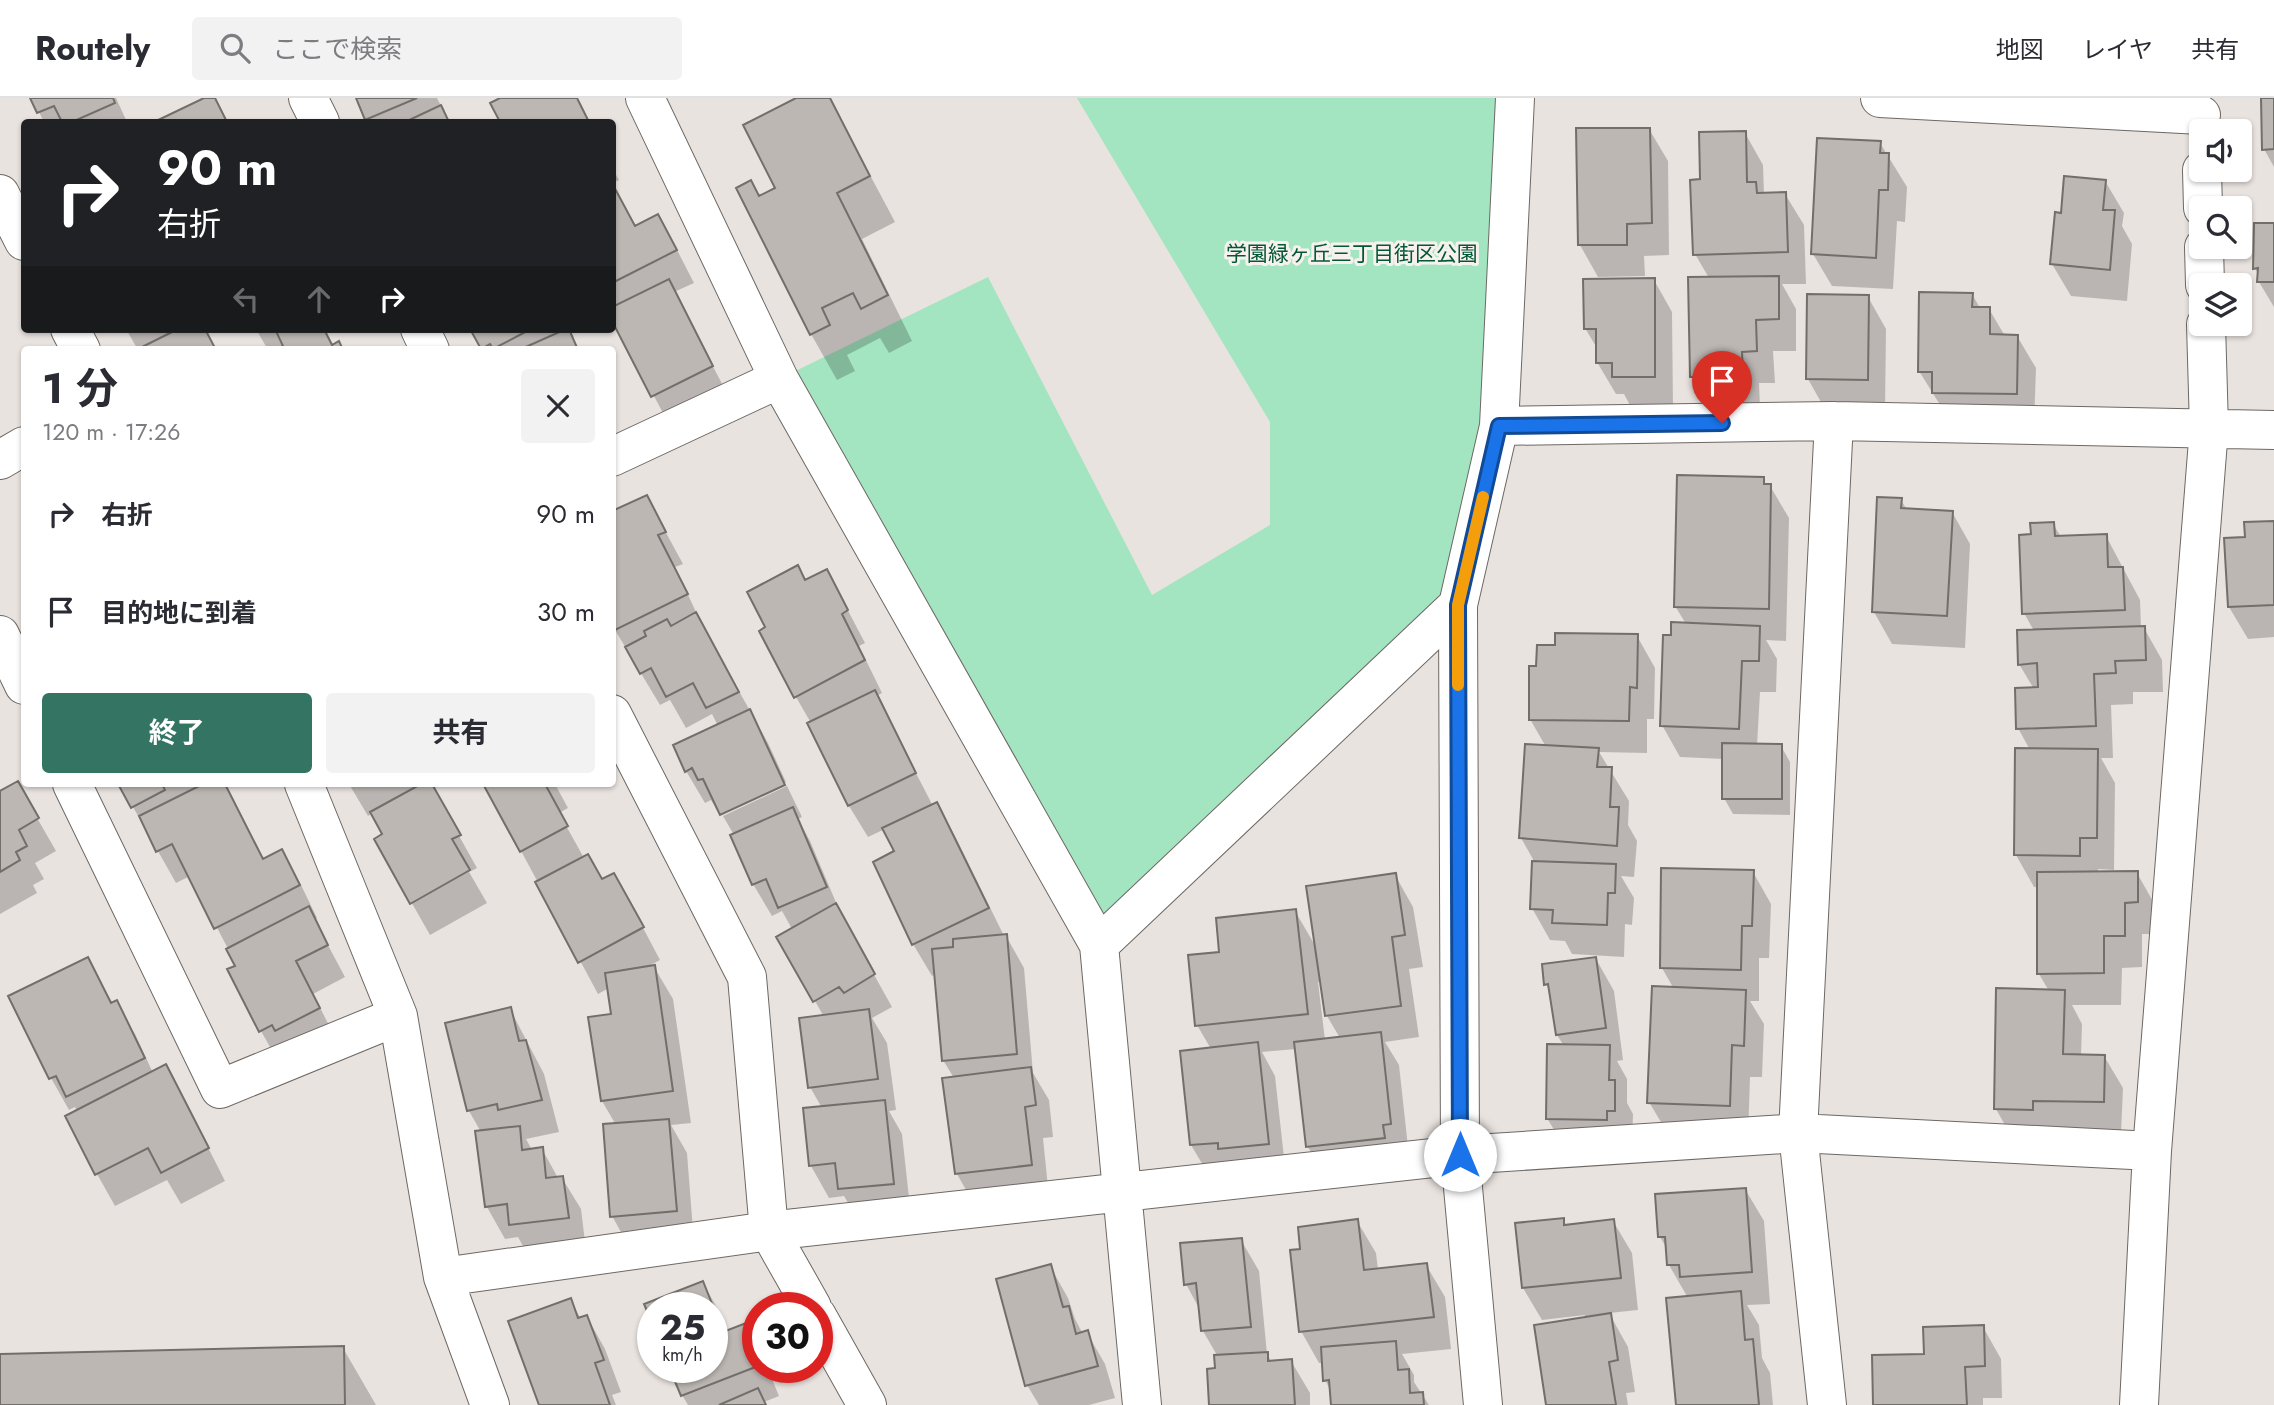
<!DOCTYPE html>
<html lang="ja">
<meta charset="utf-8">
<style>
body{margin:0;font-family:Jost,"Noto Sans JP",sans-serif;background:#f2f2f3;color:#2b2b33;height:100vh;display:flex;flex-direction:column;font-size:26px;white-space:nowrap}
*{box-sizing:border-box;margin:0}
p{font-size:23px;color:#7c7c81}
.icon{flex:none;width:38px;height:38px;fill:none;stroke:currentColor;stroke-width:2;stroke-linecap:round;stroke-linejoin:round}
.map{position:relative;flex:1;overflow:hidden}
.drawer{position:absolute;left:21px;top:248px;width:595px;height:441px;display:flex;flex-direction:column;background:#fff;border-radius:7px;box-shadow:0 2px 5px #0004}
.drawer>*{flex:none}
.guide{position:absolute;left:21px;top:21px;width:595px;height:214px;border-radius:7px;box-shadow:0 2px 5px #0004;background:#202124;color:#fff;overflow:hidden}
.buttons{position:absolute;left:2189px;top:21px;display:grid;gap:14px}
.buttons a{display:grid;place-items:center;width:63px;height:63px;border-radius:7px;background:#fff;box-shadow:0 2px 5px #0004;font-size:35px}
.speed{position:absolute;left:637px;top:1194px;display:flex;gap:14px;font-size:35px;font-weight:700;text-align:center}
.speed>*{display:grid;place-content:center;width:91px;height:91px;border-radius:50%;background:#fff;box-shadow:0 2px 5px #0004;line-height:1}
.speed small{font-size:18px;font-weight:400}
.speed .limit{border:10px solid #d22;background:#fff;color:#111}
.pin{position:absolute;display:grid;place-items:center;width:60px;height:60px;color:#fff;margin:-72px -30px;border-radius:50% 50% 50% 0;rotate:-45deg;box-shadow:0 0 7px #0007}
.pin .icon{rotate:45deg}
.me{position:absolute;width:77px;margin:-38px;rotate:0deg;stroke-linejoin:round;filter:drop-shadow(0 0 5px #0008)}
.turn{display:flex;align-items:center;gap:24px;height:147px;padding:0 21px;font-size:32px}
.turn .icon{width:91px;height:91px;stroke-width:2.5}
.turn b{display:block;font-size:49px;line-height:60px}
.lanes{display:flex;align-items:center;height:66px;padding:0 21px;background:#0003;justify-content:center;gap:35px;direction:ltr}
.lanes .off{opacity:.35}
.round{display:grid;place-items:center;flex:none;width:74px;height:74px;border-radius:7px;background:#f2f2f3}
.summary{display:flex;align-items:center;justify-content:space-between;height:119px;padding:0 21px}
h1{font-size:42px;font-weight:700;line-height:52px}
.primary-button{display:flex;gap:14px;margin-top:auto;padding:14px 21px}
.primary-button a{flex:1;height:80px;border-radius:7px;background:#337463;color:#fff;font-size:28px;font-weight:700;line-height:80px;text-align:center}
.primary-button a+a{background:#f2f2f3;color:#2b2b33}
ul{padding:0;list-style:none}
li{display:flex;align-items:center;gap:21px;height:98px;padding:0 21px}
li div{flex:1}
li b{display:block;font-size:26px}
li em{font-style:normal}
header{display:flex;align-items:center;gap:42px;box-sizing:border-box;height:98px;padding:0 35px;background:#fff;border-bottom:2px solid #e1e1e2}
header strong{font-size:33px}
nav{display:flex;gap:38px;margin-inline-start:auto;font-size:24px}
.search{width:490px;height:63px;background:#f2f2f3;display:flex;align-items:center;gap:18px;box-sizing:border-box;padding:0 24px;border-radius:7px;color:#7c7c81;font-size:26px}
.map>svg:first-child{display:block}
.green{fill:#a3e5c1}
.shadow{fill:#0003;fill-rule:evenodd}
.building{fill:#bcb7b2;stroke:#726e6a;stroke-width:2}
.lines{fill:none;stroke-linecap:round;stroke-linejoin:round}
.minor-casing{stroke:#6d6864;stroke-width:40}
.minor{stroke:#fff;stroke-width:38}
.route-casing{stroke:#114b97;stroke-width:18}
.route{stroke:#1a73e8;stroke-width:12}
.slow{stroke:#f59e0b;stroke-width:12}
.labels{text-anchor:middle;stroke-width:6;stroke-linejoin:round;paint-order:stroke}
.park-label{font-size:21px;fill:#035737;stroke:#f6f1ec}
</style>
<header>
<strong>Routely</strong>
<div class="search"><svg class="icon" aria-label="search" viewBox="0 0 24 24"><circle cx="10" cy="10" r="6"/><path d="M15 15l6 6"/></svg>ここで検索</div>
<nav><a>地図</a><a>レイヤ</a><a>共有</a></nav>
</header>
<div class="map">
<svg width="2274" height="1307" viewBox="0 0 2274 1307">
<rect width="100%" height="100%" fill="#e9e3df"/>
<!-- green -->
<path class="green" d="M1077 0H1515L1499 328 1458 507 1099 847 779 281 988 179 1152 497 1270 427V324Z"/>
<!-- shadow -->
<path class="shadow" d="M32 0H116L127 24H44Z
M208 0H213L227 24H158Z
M357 0H437L449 24H368Z
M504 0H577L590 24H502L493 6Z
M799 0H829L895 124 862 141 912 243 889 255 880 240 847 257 855 273 837 282 811 236 760 100 777 91Z
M2263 0H2274V69L2264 51Z
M1649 31 1668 63 1669 157 1644 158 1645 178 1598 179 1580 147Z
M1745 35 1763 67 1764 96H1785L1804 127 1806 186H1782L1796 211V253H1773L1775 285H1759L1760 310 1710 311 1691 279 1709 180 1695 156 1702 83Z
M1880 45 1907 89 1905 124 1897 123 1893 191 1832 188 1813 156Z
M612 70 619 82 612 85Z
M2105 83 2124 115 2122 128 2132 146 2127 203 2071 198 2052 166 2062 117Z
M612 86 635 129 676 150 694 185 674 194 730 301 671 330 615 225 612 226Z
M2274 127V209L2259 184V178L2255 170Z
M1654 182 1672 214 1673 310 1632 311 1624 296H1616L1597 264 1598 252 1585 230Z
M1972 196 1980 210 1989 211 2005 238H2017L2036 270 2034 327 1952 326 1919 273Z
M1868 199 1886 231 1885 314 1826 313 1808 281Z
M126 231H204L216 252H138Z
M256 231H331L326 234 334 248 342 252H268Z
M472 231H551L555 238 568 232 580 252H484Z
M1763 381 1767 388H1770L1789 420 1786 543 1766 542 1777 561 1776 594H1760L1757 648H1781L1790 664V717L1733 716 1724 700V661L1680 659 1662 627 1673 539 1686 526 1675 508Z
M1901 402 1907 412 1952 414 1970 446 1965 550 1892 546 1874 514Z
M612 415 664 431 683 466 675 469 703 529 768 645 786 684 721 715 718 714 711 702 705 705 686 673 718 628 712 616 686 630 670 602 660 607 612 527Z
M2274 425V539L2248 541 2229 509 2246 441Z
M2053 426 2061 439 2106 438 2140 502 2141 530H2144L2162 562 2163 594H2133V606L2111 607 2113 660H2101L2115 685 2114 772 2098 771V775H2137L2155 807V836H2142V869L2122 870 2121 907H2072L2082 926 2081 958H2104L2123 990 2121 1036 2014 1043 1996 1011 2049 893 2039 876V789H2034L2016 757 2030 652 2018 630 2034 591 2019 566 2034 533 2024 515 2033 438Z
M805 483 844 505 865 545 859 548 882 595 876 598 933 708 937 706 955 738 1004 838H1006L1024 870 1033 975 1049 1002 1053 1039 1043 1040 1049 1099 975 1108 957 1076 944 982 954 980 943 962 936 876 932 878 913 846 897 754 885 731 868 739 849 708 810 626 811 625 796 599Z
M1637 538 1655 570 1654 621H1647V655L1599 654 1629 703 1628 727 1637 743 1634 779 1621 778 1634 800 1632 827 1625 826 1624 859 1572 856 1565 843 1550 842 1532 810 1534 763 1521 740 1546 649 1530 621 1538 570 1557 549Z
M17 685 56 753 35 765 44 781 33 787 37 795 0 816V695Z
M120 686H224L264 763 282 754 300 785 317 820 314 821 345 879 313 896 337 943 279 965 261 933 237 868 190 778 176 785Z
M349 686H430L477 770 469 774 487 805 430 837 376 742 385 737 373 715 368 718Z
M485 686H555L568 710 559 715 584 760 602 783 632 809 660 862 645 870 654 869 673 901 691 1025 671 1027 687 1055 694 1145 630 1150 612 1118 616 1027 602 1003 613 917 609 890 598 896Z
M787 688 802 719 798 721 810 743 843 821 892 909 872 920 887 945 896 1012 889 1013 902 1036 911 1118 859 1123 844 1098 829 1100 811 1068 822 1010 810 989 824 919 779 839 792 831 782 813 772 818 753 786 734 737 723 718Z
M1753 774 1771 806 1769 860H1759V903H1750L1764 926 1762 979H1750L1748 1040 1668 1036 1649 1004 1674 891 1662 870Z
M1395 777 1413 809 1423 869 1409 871 1419 939 1385 944 1399 967 1409 1058 1326 1081 1308 1049 1296 951 1262 954 1275 978 1286 1078 1210 1079 1191 1047 1211 951 1197 927 1221 855 1295 813 1316 849ZM1318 884H1322L1327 918 1340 940 1325 942Z
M88 861 113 906 116 905 135 936 153 975 183 1000 225 1083 181 1106 167 1082 115 1108 97 1076 77 1014 75 1009 69 1012 51 980 11 899Z
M1596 861 1614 893 1623 962 1617 963 1627 981V1005L1633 1016 1632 1045 1566 1052 1547 1020 1564 948 1557 937 1552 897 1546 886Z
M510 911 544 976 559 1034 526 1041 532 1052 542 1051 558 1080H562L581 1111 586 1152 529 1159 518 1139 505 1141 487 1109 481 1034 469 1013 448 927Z
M1745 1091 1764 1123 1770 1206 1747 1207 1759 1227 1762 1260 1770 1275 1773 1307H1677L1688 1200 1669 1167 1668 1152 1660 1139Z
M1563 1122 1566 1128 1613 1123 1632 1155 1638 1212 1609 1215 1628 1249 1635 1294 1626 1295 1628 1307H1548L1585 1217 1542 1222 1523 1190Z
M1357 1123 1376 1155 1378 1172 1426 1167 1445 1199 1451 1251 1402 1256 1414 1277V1284L1429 1307H1333L1332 1295 1325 1282 1323 1265H1319L1301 1233 1302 1152Z
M1241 1142 1259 1173 1267 1256 1272 1264 1291 1263 1310 1295V1307H1211L1218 1259 1203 1233 1200 1212 1186 1186Z
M1050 1168 1068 1200 1075 1221 1083 1236 1087 1235 1105 1266 1115 1300 1089 1307H1039L1027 1287Z
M703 1185 721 1217 728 1234 745 1227 758 1249V1269H767L779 1298 764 1304 766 1307H688L682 1297 671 1269H712V1209H653L647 1207Z
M571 1203 581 1221 587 1219 605 1251 621 1294 612 1297 616 1307H541Z
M1983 1229 2001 1261 2002 1300H1983V1307H1875L1925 1258Z
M343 1250 376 1307H0V1255L2 1258Z"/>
<!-- building -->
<path class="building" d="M30 0H113L115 5 72 24H62L54 8 37 15Z
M204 0H215L227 24H154Z
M356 0H417L365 22Z
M500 0H577L589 24H500L490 5Z
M796 0H830L870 78 837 95 888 197 861 211 853 195 822 210 830 227 810 237 736 90 751 82 759 98 775 90 743 27Z
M2261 0H2274V51L2262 52Z
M441 7 449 24H405Z
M1576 30H1650L1652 125 1627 126V147H1578Z
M1746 33 1747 84H1756L1757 95 1786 94 1788 154 1693 157 1690 82 1700 81 1699 34Z
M1817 40 1881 43 1880 55H1889L1888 92H1879L1876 160 1811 156Z
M2064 78 2106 82 2103 112H2115L2110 172 2050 166 2055 114 2061 115Z
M612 85 635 128 658 116 677 152 612 185Z
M2254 125H2274V184H2257L2258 170 2253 171Z
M1779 178V221L1756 222 1757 253 1742 254 1743 278 1690 279 1688 179Z
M1655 180V279H1612V265H1596V231H1584L1583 181Z
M669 181 713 268 651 299 612 223V209Z
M1919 194 1973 195 1972 209H1990V236L2018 237 2017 296 1932 295V274H1918Z
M1807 196 1869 197 1868 282 1806 281Z
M178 231H205L216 252H136Z
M275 231H324L332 247 339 243 343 252H275L283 248Z
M470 231H531L493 251 490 246 481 251Z
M566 231H569L578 252H519Z
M1677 377 1764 379V386H1771L1769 511 1674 509Z
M647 397 666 434 658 437 688 496 613 533 612 413Z
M1877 399 1902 400 1901 410 1953 413 1947 518 1872 514Z
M2274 423V507L2228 509 2224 440 2245 439 2244 424Z
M2054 424 2055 438 2107 436 2108 469H2123L2125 512 2022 516 2019 437 2031 436 2030 425Z
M798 467 805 482 827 471 848 512 842 516 865 562 794 600 759 533 765 529 747 494Z
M696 514 739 594 706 610 693 585 666 599 651 570 640 576 625 549 646 538 644 533 667 521 671 528Z
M1671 524 1760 528 1759 563H1742L1739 631 1660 628 1663 537H1671Z
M2145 528 2146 562 2115 563 2116 575 2094 576 2096 628 2016 631 2015 590 2038 589 2037 565 2018 567 2017 532Z
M1555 535 1638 536 1637 590 1630 589 1629 623 1529 622V568H1536L1537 547H1555Z
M875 592 916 675 848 708 807 625Z
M750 611 785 687 720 717 703 681 698 682 692 670 685 674 673 647Z
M1722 645 1782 646V701H1722Z
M1525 646 1599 650 1597 669H1612L1610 709H1619L1617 748 1519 740Z
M2015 650 2098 651 2097 740H2080V758L2014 757Z
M18 683 39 720 19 732 27 748 16 754 20 762 0 774V693Z
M118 686H162L165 692 131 710Z
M203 686H225L263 761 282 751 300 787 214 831 172 746 156 754 139 718Z
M421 686H432L461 737 452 741 470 772 410 806 374 741 382 736 370 714Z
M483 686H545L568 728 520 754Z
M937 704 989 810 912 847 873 764 894 753 882 730Z
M793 709 827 789 778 810 766 781 752 787 730 737Z
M588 756 602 781 614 775 644 829 578 865 535 784Z
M1532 763 1616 766 1615 795H1608L1607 827 1552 825 1553 812 1530 811Z
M1661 770 1754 772 1752 828H1742L1741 872 1660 870Z
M2138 773V804L2125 805V838H2104V875L2037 876V774Z
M1396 775 1405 837 1392 839 1401 908 1325 918 1306 788Z
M836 805 875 876 844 895 839 889 813 904 776 839Z
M309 808 328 847 296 863 320 910 275 933 272 927 259 934 227 871 235 868 226 851Z
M1296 811 1308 916 1195 928 1188 857 1219 854 1216 820Z
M1007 836 1017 956 942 963 932 851 953 849V841Z
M88 859 111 905 117 902 145 960 66 999 56 978 49 981 8 898Z
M1596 859 1606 930 1556 937 1548 886 1544 887 1542 866Z
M655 867 673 993 601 1003 588 919 611 916 605 875Z
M1652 888 1746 892 1744 948 1732 947 1730 1008 1647 1005Z
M1996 890 2065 892 2063 956 2105 957 2104 1004 2033 1003V1012L1994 1011Z
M511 909 519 943 526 942 542 1002 498 1012 497 1006 467 1013 445 925Z
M869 911 878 981 808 990 799 920Z
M1381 934 1391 1026 1383 1027 1385 1040 1306 1049 1294 944Z
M1258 944 1269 1046 1218 1051V1045L1190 1047 1180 953Z
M1547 946 1610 947 1609 982H1615V1013H1607V1022L1546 1021Z
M166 966 209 1050 161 1075 148 1050 95 1077 65 1018Z
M1031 969 1036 1007 1025 1009 1032 1067 955 1076 942 980Z
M885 1002 894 1086 838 1091 835 1065 809 1068 803 1010Z
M669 1021 677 1113 610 1119 603 1026Z
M520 1028 522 1052 543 1049 546 1080 563 1078 569 1120 509 1127 507 1106 485 1109 475 1033Z
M1746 1090 1752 1174 1680 1179 1679 1167H1667L1665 1139H1658L1655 1096Z
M1564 1120V1127L1614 1121 1621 1180 1522 1190 1515 1125Z
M1358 1121 1364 1172 1427 1165 1434 1219 1299 1234 1290 1152 1300 1151 1298 1129Z
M1242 1140 1251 1229 1201 1233 1196 1185 1184 1187 1180 1145Z
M1051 1166 1063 1209 1069 1208 1076 1236 1088 1232 1098 1268 1025 1288 996 1181Z
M703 1183 723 1234 746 1225 758 1256V1268L681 1298 669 1269H712V1209H653V1227L644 1206Z
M1741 1193 1745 1242 1753 1241 1759 1307H1676L1666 1200Z
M571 1200 578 1220 587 1217 604 1262 595 1265 610 1307H539L508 1223Z
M1611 1215 1618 1262 1609 1264 1616 1307H1546L1534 1227Z
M1984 1227 1985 1268 1965 1269 1967 1307H1873L1872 1257 1924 1256 1923 1229Z
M1396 1243 1398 1272 1409 1271 1410 1295 1423 1294 1424 1307H1331L1329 1282 1323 1283 1321 1249Z
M344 1248 345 1307H0V1256Z
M1268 1254V1263L1292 1261 1295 1307H1209L1207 1271 1215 1270 1214 1257Z
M758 1290 766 1307H719Z"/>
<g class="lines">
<!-- minor casing -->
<g class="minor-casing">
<path id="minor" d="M308 0 320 24
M645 0 779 281 1099 847 1142 1307
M1880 0 2201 17
M2202 72 2203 110
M0 96 24 143
M2204 149 2205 187
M70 231 81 252
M420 231 430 252
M1499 328 1834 323 2274 332
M612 359 779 281
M0 362 24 348
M0 537 24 587
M612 616 747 879 769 1133 812 1209
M72 686 220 991 398 918
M304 686 398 918 443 1179 490 1307
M1099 847 1458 507
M443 1179 769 1133 1460 1057 1798 1035 2152 1053
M817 1218 867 1307
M1483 1307 1460 1057 1458 507 1499 328 1515 0
M1827 1307 1798 1035 1834 323
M2139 1307 2152 1053 2209 330 2206 226"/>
</g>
<!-- minor -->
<use href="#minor" class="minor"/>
</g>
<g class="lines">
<!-- route casing -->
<g class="route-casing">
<path id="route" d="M1460 1057 1458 507 1499 328 1722 325"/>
</g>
<!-- route -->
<use href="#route" class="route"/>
<!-- slow -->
<path class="slow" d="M1458 587V507L1483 399"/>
</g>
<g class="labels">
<!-- park labels -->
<g class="park-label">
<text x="1352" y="163">学園緑ヶ丘三丁目街区公園</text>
</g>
</g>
</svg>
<div class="buttons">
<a><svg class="icon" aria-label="sound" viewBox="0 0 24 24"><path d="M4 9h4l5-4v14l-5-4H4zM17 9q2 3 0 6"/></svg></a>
<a><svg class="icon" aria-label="search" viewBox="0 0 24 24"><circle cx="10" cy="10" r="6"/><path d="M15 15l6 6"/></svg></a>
<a><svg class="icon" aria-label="layers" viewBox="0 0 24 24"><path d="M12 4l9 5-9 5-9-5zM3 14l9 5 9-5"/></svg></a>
</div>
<div class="speed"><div>25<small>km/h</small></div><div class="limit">30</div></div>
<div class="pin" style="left:1722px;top:325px;background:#d93025"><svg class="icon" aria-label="arrive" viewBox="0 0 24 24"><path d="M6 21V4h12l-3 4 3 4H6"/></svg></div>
<svg class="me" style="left:1460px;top:1057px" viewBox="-20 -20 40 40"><circle r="19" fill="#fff"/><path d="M0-13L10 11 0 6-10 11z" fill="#1a73e8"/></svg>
<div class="guide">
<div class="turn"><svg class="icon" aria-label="right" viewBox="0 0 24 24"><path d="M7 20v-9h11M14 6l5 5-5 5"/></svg><div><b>90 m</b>右折</div></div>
<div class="lanes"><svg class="icon off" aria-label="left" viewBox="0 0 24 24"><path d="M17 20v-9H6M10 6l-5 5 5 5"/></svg><svg class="icon off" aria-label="ahead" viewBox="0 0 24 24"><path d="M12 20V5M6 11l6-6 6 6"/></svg><svg class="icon" aria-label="right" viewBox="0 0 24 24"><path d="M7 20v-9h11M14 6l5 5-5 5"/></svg></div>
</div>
<section class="drawer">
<div class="summary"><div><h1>1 分</h1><p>120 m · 17:26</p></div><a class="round"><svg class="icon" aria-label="close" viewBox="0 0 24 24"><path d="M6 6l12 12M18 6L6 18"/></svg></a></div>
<ul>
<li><svg class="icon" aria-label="right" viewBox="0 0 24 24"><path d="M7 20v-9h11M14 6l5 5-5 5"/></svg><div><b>右折</b></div><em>90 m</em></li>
<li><svg class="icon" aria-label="arrive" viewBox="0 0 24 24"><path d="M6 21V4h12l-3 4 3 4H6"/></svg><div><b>目的地に到着</b></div><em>30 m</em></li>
</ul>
<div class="primary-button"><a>終了</a><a>共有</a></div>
</section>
</div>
